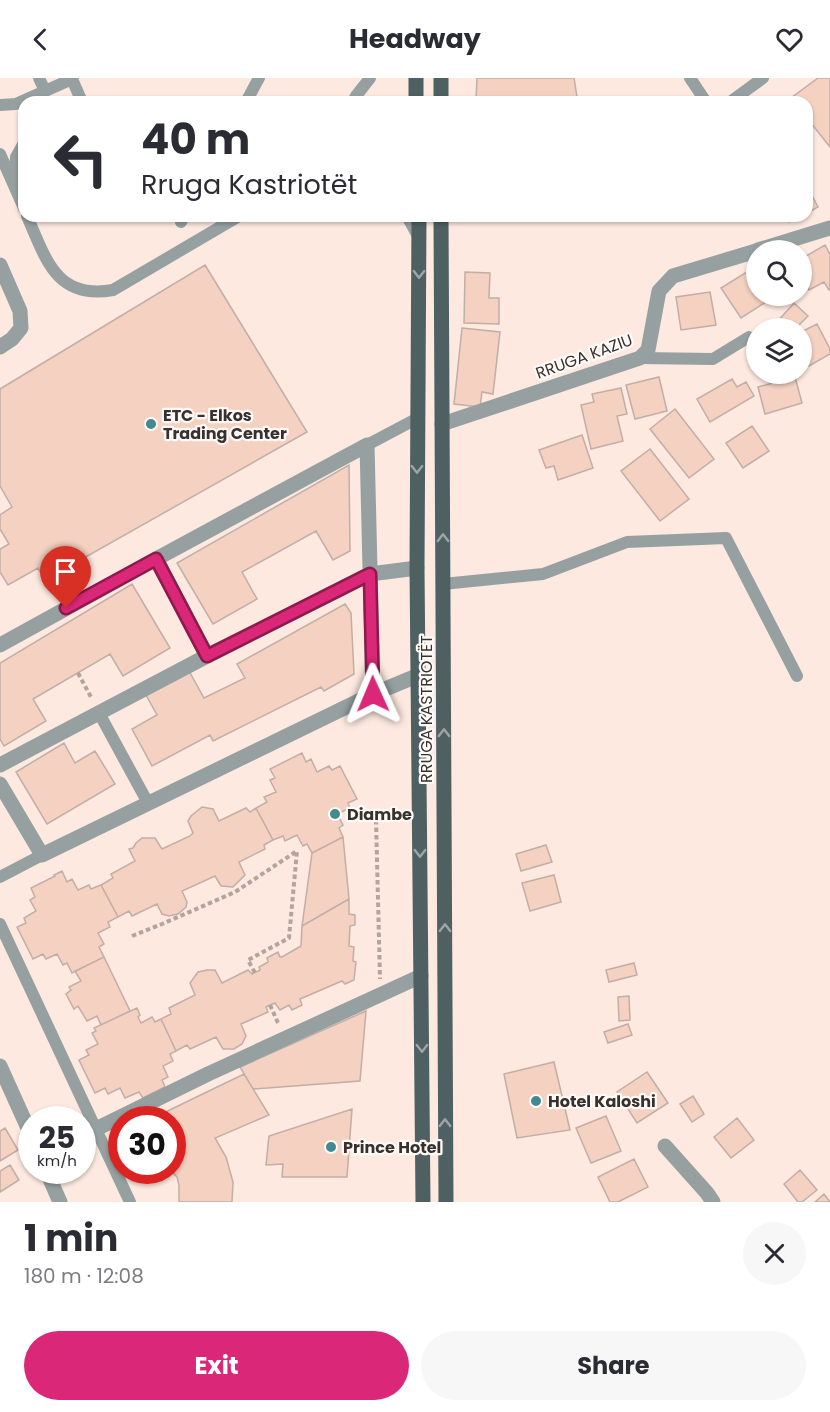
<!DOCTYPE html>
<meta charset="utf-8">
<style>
body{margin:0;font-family:Poppins,sans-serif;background:#f7f7f7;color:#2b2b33;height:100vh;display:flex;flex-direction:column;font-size:22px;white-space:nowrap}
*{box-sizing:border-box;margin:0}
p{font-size:20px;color:#7c7c81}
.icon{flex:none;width:33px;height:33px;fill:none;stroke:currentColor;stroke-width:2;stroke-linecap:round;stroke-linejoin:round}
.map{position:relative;height:1124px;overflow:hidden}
.sheet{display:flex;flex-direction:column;background:#fff;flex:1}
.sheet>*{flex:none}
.hud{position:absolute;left:18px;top:18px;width:795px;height:126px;border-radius:18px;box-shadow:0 2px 4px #0004;background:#fff;color:#2b2b33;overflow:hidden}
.fabs{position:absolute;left:746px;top:162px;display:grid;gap:12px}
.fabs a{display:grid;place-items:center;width:66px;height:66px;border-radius:50%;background:#fff;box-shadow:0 2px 4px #0004;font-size:30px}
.speed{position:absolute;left:18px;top:1028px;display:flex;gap:12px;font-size:30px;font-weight:700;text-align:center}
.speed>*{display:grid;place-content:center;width:78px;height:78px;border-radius:50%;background:#fff;box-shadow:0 2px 4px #0004;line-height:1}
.speed small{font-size:15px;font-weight:400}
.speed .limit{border:9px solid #d22;background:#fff;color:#111}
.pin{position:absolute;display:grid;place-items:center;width:51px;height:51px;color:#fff;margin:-62px -26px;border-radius:50% 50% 50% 0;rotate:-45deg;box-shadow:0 0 6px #0007}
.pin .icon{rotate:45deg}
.me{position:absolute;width:66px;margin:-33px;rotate:359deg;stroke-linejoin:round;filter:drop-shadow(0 0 4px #0008)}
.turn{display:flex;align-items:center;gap:21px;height:126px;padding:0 24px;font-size:27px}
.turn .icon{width:78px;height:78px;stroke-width:2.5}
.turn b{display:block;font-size:42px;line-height:51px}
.round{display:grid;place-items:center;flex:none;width:63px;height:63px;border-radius:32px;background:#f7f7f7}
.head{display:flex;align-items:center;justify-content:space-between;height:102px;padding:0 24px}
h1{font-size:36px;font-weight:700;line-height:45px}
.primary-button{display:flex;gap:12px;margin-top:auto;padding:12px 24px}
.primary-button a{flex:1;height:69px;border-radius:36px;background:#db2777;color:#fff;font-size:24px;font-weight:700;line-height:69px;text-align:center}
.primary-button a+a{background:#f7f7f7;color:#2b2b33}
header{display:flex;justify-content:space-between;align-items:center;height:78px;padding:0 24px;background:#fff;font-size:27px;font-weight:700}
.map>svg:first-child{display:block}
.building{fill:#f4d1c1;stroke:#c1aea6;stroke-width:1.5}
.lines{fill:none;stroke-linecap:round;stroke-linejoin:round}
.path{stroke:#b3a49d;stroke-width:4;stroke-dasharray:4.5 3;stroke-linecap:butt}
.lane{stroke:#96a0a1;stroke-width:12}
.street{stroke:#96a0a1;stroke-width:15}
.primary{stroke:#4f6062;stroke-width:15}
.oneway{stroke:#9ea5a6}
.route-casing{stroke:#8e194d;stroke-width:15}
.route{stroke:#db2777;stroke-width:10}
.poi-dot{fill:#428990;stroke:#fefaf8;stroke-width:2}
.labels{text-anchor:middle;stroke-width:4.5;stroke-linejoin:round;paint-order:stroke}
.street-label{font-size:16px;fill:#37302d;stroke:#fefaf8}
.poi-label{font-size:16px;font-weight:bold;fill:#37302d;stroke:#fefaf8;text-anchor:start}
</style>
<header><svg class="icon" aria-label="back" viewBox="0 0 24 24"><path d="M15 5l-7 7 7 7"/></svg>Headway<svg class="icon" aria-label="heart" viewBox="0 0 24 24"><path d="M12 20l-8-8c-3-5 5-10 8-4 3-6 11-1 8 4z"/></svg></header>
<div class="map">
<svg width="830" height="1124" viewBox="0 0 830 1124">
<rect width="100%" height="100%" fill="#fde9e0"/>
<!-- building -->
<path class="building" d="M477 0H574L577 19 476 22Z
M818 0H830V69L807 40V24H794L791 20Z
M807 108 818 129 807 135Z
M786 138H800L789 144Z
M825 167 830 176V212H829L824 204 809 212 801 198V181Z
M205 187 307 354 45 502 38 490 8 507 0 494V471L9 466 0 451V437L12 429 0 408V311Z
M750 192 756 202V218H766L769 222 741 240 721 210Z
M465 194 490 195 489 220H499V246L464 245Z
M710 214 716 247 681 252 676 219Z
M794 225 808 238 796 250H783L776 245Z
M817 246 830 271V276L809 288 801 273V254Z
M462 250 500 254 493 316 482 314 480 329 454 326Z
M659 299 667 333 635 341 626 307Z
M795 299 802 325 765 336 758 309Z
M732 301 737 309 746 304 754 318 710 344 697 321Z
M621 310 627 336 617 338 623 363 591 371 581 327 594 324 592 316Z
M675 331 714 381 689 400 650 351Z
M752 348 769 373 743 390 726 365Z
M582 357 593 390 558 402 554 388 546 390 539 372Z
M650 371 689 421 660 443 621 393Z
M349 387 350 473 333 482 316 453 242 494 257 521 213 546 177 485Z
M132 506 170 570 123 598 110 576 33 621 46 643 4 668 0 661V585Z
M345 526 351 535 354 596 324 613 321 609 213 663 210 657 152 688 132 651 157 637 146 617 189 593 204 620 245 600 237 586Z
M64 665 75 685 95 673 115 706 47 746 16 694Z
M302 675 306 684 311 681 317 694 329 688 332 692 340 688 357 721 348 725 350 730 337 736 343 747 339 750 343 759 312 775 307 766 303 768 297 757 285 763 283 758 273 762 256 730 267 724 264 719 276 714 270 702 275 700 270 691Z
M202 729 213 731 219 743 246 730 250 734 256 730 273 762 264 767 265 771 239 784 245 797 233 809 221 808 215 798 182 813 187 824 186 829 178 836 169 838 162 836 157 826 132 838 129 833 118 839 101 807 113 800 111 796 135 783 129 771 133 770 136 765 142 760H155L162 771 190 758 193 755 188 743 191 738Z
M343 759 349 821 302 848 312 775Z
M546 767 552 784 521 793 516 776Z
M62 793 67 804 72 801 78 812 89 807 91 811 101 807 118 839 108 844 110 849 98 855 104 866 99 869 104 879 72 895 67 885 63 887 57 876 46 881 43 876 33 881 17 849 26 845 24 840 36 833 30 822 35 819 31 810 55 798 54 797Z
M554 797 561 824 530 833 522 805Z
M349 821V836L355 837V847L350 848 349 868 354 869 353 883 356 884 354 902 345 906 342 903 300 921 302 927 292 932 289 927 280 932 275 925 266 929 268 934 241 946 246 958 242 966 234 971H223L216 959 190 971 187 967 176 973 161 941 171 936 169 930 195 917 190 905 198 894 207 892H215L222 905 248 892 252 896 260 892 259 889 268 884 267 880 278 874 280 879H282L301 868 302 848Z
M104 879 130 933 101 947 97 938 87 943 78 928 74 931 66 916 71 912 69 909 81 903 75 893Z
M634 885 637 897 609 904 606 892Z
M629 918 630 942 619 943 618 919Z
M137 930 140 937 138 939 141 945 152 939 155 944 161 941 176 973 170 976 173 983 163 988 168 999 162 1002 165 1009 143 1020 139 1014 125 1020 120 1010 108 1016 105 1010 95 1015 79 982 89 977 86 972 98 966 92 955 96 953 94 950Z
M366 933 360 1003 253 1011 240 989Z
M628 946 632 957 608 965 604 954Z
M554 984 570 1052 517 1060 504 996Z
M647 994 668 1025 637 1045 617 1014Z
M244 996 269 1037 215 1060 226 1079 233 1104 232 1124H179V1107L177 1099 170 1092H172V1041H151Z
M693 1018 704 1036 692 1044 680 1026Z
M352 1031 347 1099H282L283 1086 266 1087 269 1058Z
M606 1038 621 1073 591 1085 576 1050Z
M737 1040 754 1062 731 1080 714 1059Z
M5 1050 18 1072 0 1083V1053Z
M634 1081 648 1109 618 1124H610L598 1099Z
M10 1087 19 1102 0 1114V1093Z
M800 1092 817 1112 802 1124H798L784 1106Z
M824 1116 830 1124H815Z"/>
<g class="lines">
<!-- path -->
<path class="path" d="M78 595 92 621
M376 742 380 901
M132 858 162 846 235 814 297 773 289 860 248 882 255 895
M270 927 278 945"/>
<!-- lane -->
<path class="lane" d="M39 0 45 13
M73 0 72 1 82 24
M690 0 706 24
M246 24 259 0
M353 24 356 18 370 0
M730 24 763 0
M0 27 16 26 72 1
M0 76 24 130
M15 105 16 79 24 65
M27 138C46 181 56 222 113 212L239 138
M407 138 418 158
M181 144 184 138
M640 280 713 281 749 259
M367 367 418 340
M443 506 543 496 627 464 726 460 797 598
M99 635 148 725
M0 799 42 777
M0 846 130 1124"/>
<!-- street -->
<path class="street" d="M758 172 830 150
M0 187 20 233 21 250 12 261 0 269
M442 346 640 280 648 272 659 213 673 198 756 173
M156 481 207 578
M0 567 156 481 367 367 373 616
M0 687 207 578 370 496 417 490
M0 706 42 777 373 616 419 597
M0 988 32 1059
M96 1051 208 996 421 898
M665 1068 707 1115 713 1124
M46 1092 60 1124"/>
<!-- primary -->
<path class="primary" d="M416 0V24
M441 0V24
M419 138 417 490 423 1124
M441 138 446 1124"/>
</g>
<!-- one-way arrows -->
<defs><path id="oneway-chevron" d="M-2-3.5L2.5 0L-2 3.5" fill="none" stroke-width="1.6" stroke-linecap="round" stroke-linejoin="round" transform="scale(1.5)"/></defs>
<g class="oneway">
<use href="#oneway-chevron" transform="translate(419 196) rotate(91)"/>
<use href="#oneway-chevron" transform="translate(417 391) rotate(90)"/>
<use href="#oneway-chevron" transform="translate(443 460) rotate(-90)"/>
<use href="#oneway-chevron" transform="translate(444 655) rotate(-90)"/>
<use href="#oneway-chevron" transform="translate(420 775) rotate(90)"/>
<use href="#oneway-chevron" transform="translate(445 850) rotate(-90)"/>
<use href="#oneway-chevron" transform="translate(422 970) rotate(90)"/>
<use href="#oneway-chevron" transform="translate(445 1045) rotate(-90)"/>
</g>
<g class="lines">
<!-- route casing -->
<g class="route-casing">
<path id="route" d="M66 530 156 481 207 578 370 496 373 616"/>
</g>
<!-- route -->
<use href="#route" class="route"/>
</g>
<!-- markers -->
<g class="poi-dot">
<circle cx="151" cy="346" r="6"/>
<circle cx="335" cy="736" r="6"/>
<circle cx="536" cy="1023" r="6"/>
<circle cx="331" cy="1069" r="6"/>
</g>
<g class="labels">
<!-- street labels -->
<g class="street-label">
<text transform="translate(584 278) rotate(-20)" y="6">RRUGA KAZIU</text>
<text transform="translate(426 631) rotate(-90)" y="6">RRUGA KASTRIOTËT</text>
</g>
<!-- poi labels -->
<g class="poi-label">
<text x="163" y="343">ETC - Elkos<tspan x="163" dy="18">Trading Center</tspan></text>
<text x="347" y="742">Diambe</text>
<text x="548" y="1029">Hotel Kaloshi</text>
<text x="343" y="1075">Prince Hotel</text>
</g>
</g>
</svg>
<div class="fabs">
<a><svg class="icon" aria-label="search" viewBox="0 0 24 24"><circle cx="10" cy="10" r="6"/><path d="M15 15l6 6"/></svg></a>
<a><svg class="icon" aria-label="layers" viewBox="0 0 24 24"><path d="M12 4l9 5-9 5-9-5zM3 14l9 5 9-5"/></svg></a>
</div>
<div class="speed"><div>25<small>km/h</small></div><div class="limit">30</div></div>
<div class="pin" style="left:66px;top:530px;background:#d93025"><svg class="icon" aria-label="arrive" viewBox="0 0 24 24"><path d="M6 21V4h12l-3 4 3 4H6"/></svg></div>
<svg class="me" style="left:373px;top:616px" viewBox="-20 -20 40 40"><path d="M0-17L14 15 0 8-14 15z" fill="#db2777" stroke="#fff" stroke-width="4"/></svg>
<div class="hud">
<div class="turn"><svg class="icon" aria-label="left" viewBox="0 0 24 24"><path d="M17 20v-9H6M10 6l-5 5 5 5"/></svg><div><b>40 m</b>Rruga Kastriotët</div></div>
</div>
</div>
<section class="sheet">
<div class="head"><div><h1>1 min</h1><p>180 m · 12:08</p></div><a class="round"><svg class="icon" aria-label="close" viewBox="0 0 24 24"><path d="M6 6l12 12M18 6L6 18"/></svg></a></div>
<div class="primary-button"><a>Exit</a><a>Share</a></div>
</section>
